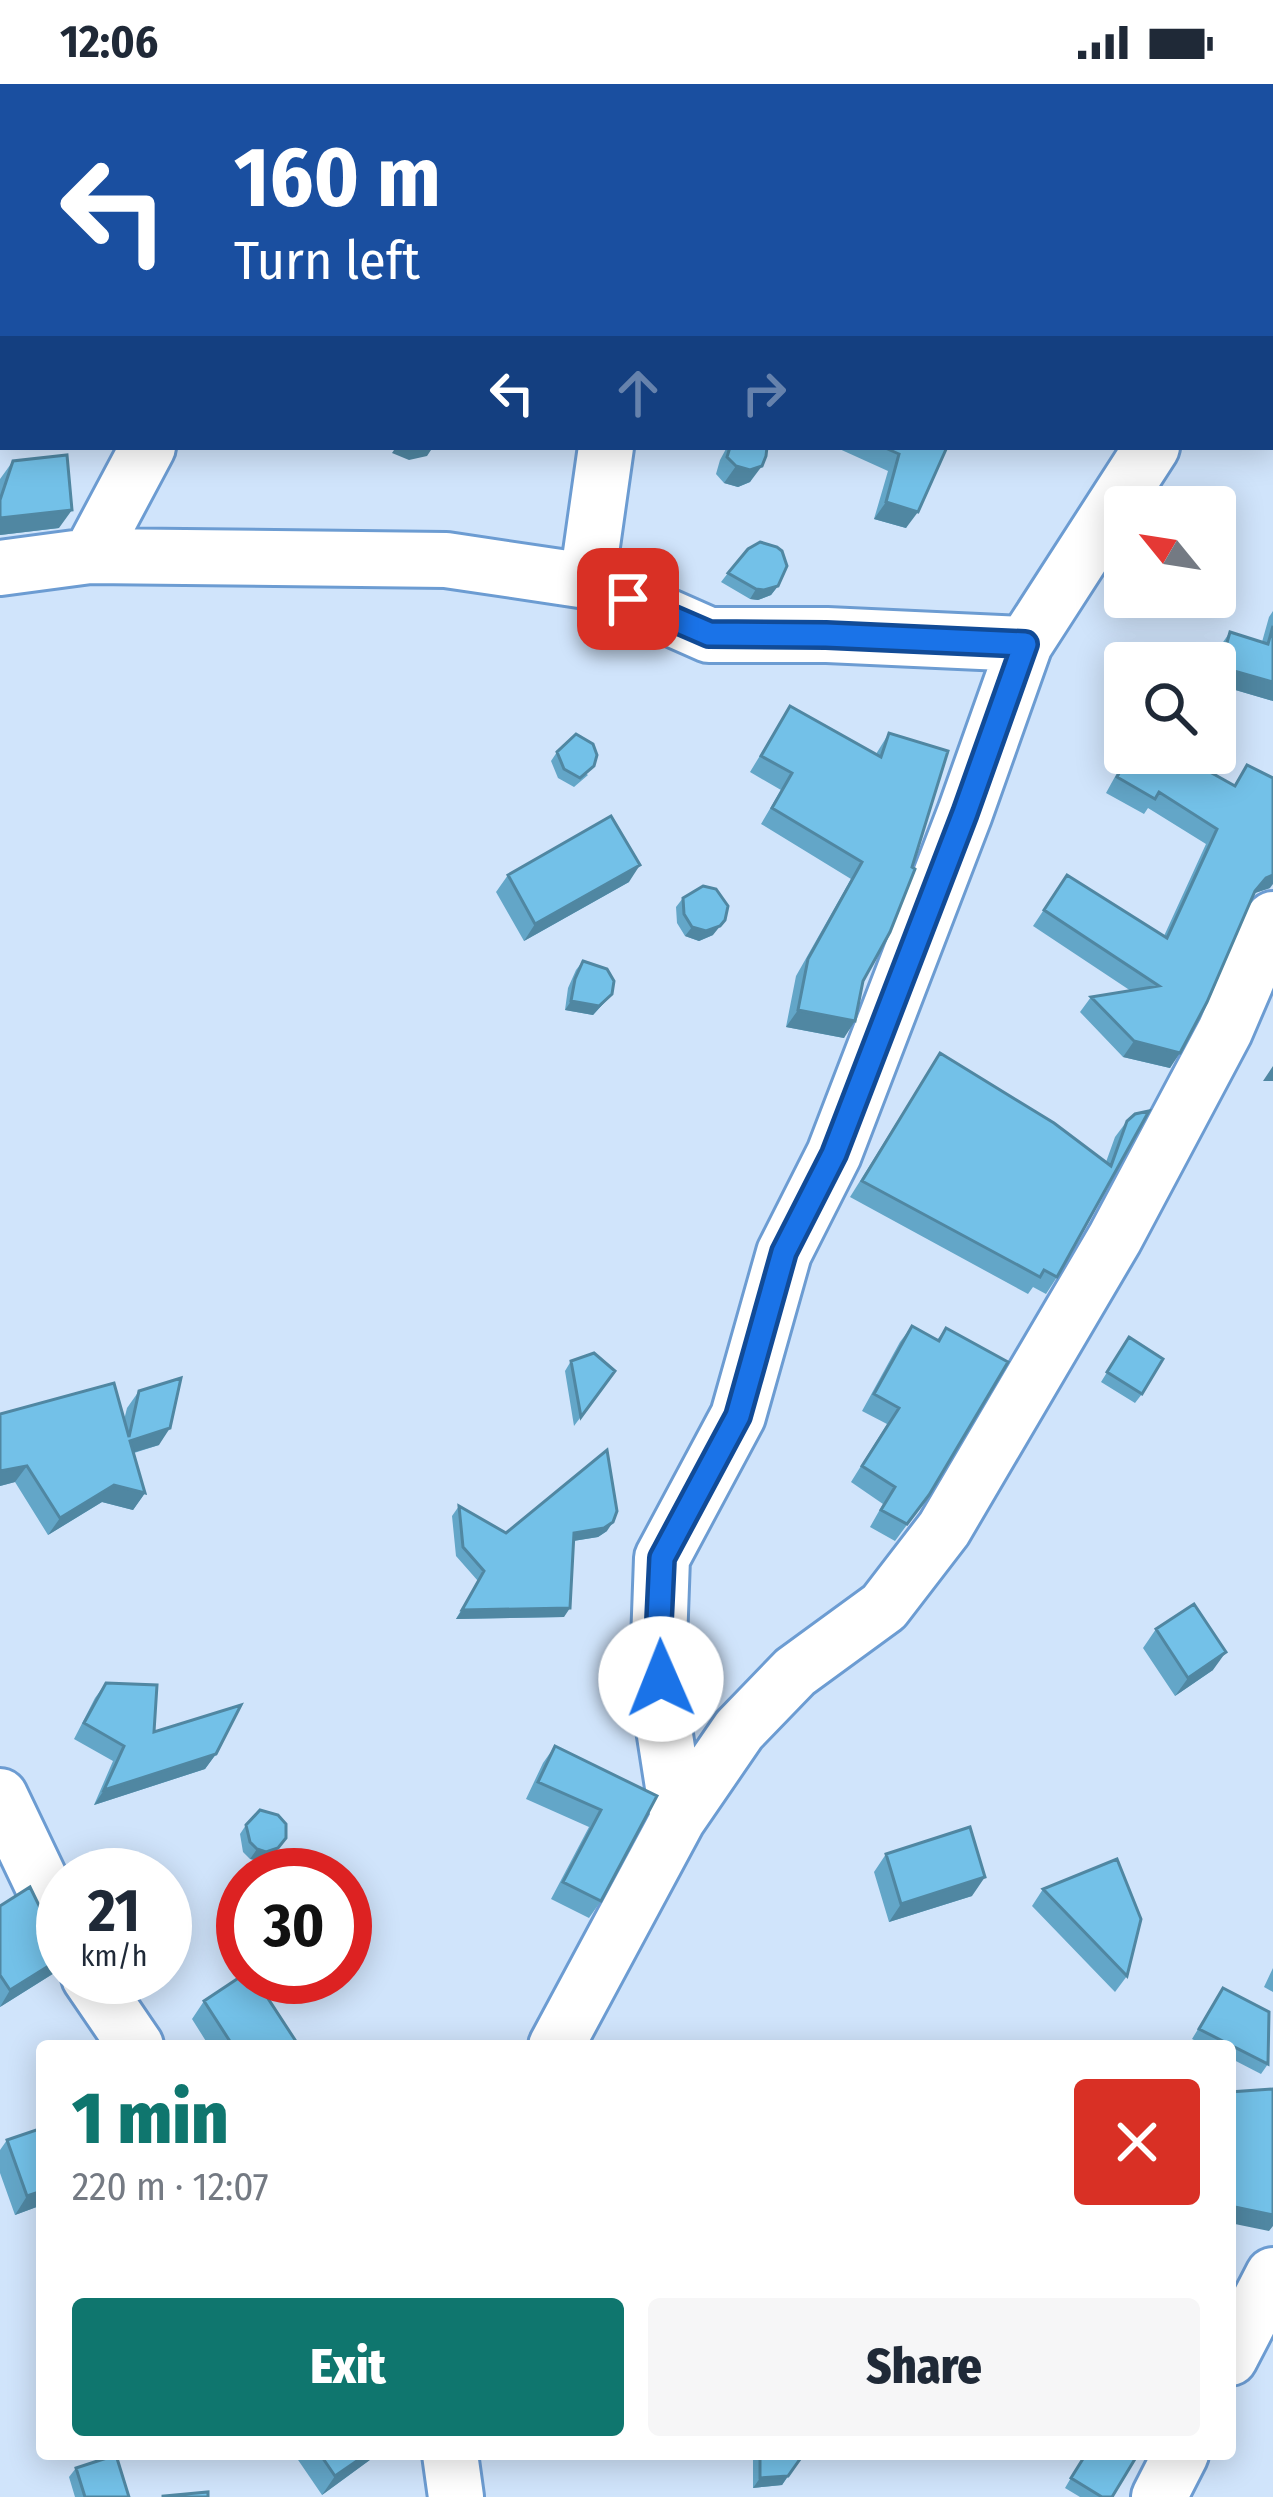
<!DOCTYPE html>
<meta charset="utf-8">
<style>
body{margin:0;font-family:"Fira Sans Condensed",sans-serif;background:#f6f6f7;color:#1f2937;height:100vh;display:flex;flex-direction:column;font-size:45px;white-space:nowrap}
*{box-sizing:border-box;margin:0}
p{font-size:39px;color:#747a83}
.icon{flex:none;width:66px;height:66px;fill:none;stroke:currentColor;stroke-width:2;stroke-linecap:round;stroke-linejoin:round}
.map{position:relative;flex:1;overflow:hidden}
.side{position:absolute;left:36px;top:1956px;width:1200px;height:420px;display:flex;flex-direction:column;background:#fff;border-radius:12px;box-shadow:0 6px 30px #0003}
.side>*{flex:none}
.hud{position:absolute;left:0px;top:0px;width:1275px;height:366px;box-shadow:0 6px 30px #0003;background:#1a4fa0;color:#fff;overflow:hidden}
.needle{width:78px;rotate:300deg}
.tools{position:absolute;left:1104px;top:402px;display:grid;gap:24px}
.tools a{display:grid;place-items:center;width:132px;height:132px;border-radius:12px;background:#fff;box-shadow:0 6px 30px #0003;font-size:60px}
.speed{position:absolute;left:36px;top:1764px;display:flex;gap:24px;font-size:60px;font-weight:700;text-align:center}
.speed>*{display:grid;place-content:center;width:156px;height:156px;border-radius:50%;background:#fff;box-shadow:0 6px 30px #0003;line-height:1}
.speed small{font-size:30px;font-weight:400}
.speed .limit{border:18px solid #d22;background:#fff;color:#111}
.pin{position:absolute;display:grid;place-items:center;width:102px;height:102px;color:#fff;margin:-51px;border-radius:24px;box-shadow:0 6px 18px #0006}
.me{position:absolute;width:132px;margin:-66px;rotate:359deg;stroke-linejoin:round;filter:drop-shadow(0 0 9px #0008)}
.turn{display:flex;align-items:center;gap:42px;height:252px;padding:0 36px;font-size:54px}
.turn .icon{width:156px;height:156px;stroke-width:2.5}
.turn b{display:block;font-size:84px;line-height:102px}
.lanes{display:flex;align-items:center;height:114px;padding:0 36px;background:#0003;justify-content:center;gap:60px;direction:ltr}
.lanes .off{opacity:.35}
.round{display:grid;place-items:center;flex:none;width:126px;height:126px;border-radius:12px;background:#f6f6f7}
.head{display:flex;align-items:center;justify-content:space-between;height:204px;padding:0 36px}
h1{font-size:72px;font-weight:800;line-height:90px;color:#0f766e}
.primary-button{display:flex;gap:24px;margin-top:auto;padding:24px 36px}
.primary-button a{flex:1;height:138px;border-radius:12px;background:#0f766e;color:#fff;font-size:48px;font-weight:800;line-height:138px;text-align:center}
.primary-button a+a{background:#f6f6f7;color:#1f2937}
.status{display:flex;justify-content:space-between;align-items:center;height:84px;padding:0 60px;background:#fff;direction:ltr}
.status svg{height:33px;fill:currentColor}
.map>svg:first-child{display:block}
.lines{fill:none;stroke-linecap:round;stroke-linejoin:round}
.street-casing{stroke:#6c9cd2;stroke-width:60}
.street{stroke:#fff;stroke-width:54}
.wall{fill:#63a6c8}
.shaded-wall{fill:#5087a2}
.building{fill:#73c1e8;stroke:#5087a2;stroke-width:3}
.route-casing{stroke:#114b97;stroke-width:30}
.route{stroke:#1a73e8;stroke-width:21}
</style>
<div class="status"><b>12:06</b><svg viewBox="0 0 49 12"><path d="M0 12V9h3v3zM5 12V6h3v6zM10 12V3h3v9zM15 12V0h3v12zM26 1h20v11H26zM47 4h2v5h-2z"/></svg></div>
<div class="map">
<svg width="1273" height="2413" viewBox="0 0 1273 2413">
<rect width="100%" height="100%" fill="#d0e4fb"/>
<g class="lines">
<!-- street casing -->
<g class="street-casing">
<path id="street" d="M325 3 326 0
M683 3 684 0
M1272 145 1273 143
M90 472 148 363
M0 484 90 472 446 476 587 497 709 551H827L1025 560
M587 497 606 363
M0 1712 63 1844
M678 1735 662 1632 659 1558 662 1474 738 1332 784 1169 834 1070 965 729 1025 560 1152 363
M89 1893 136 1962
M556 1962 678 1735 739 1646 795 1588 884 1523 944 1445 1115 1154 1225 947 1273 835
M1230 2274 1273 2191
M450 2370 456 2413
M1159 2413 1181 2370"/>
</g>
<!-- street -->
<use href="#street" class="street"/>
</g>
<!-- wall -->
<path class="wall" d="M727 363H767L750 398 738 403 724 399 716 390 720 376Z
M835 363H947L906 444 874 435 888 387Z
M13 377 59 444 0 451V395Z
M728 489 778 502 771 511 758 516 750 515 721 498Z
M1273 527V617L1215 600V579L1219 564 1230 548 1262 558 1269 533Z
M790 622 876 670 889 649 863 897 844 954 786 943 796 892 851 795 761 740 781 706 750 688Z
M557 668 588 691 574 703 558 694 551 677Z
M1128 669H1176L1234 701 1247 681 1270 804 1255 809 1253 812 1170 984 1123 973 1080 928 1091 913 1131 907 1033 842 1067 791 1164 852 1206 760 1148 724 1144 730 1106 709Z
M508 791 629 798 524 857 496 808Z
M683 814 713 851 699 857 685 852 677 839 676 823Z
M583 877 612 910 593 931 565 926 568 904 576 886Z
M940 969 1106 1078 1115 1053 1127 1037 1135 1030 1057 1193 1046 1210 1033 1203 1028 1210 850 1113Z
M912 1242 937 1256 946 1244 929 1411 895 1457 870 1443 883 1420 851 1398 887 1340 862 1327 900 1258Z
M1129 1253 1142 1310 1135 1319 1101 1298Z
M571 1277 615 1287 574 1342 565 1287Z
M139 1307 159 1361 134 1369 145 1409 133 1426 102 1418 48 1451 15 1398 0 1402V1330L124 1336 127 1324Z
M459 1422 506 1449 607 1447 598 1453 573 1457 564 1533 456 1535 478 1497 456 1472 452 1432Z
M1156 1545 1213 1586 1175 1612 1143 1564Z
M106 1599 154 1648 216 1670 205 1685 94 1721 113 1677 74 1655 95 1614Z
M555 1662 657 1712 601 1817 589 1834 551 1815 589 1743 526 1715 543 1679Z
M246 1741 286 1754 272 1773 259 1777 250 1775 243 1768 240 1750Z
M886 1770 972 1812 889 1838 874 1788Z
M1043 1805 1127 1892 1115 1908 1032 1822Z
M0 1822 59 1886 0 1923Z
M1273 1884V1908L1264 1903Z
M1223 1904 1268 1980 1261 1990 1230 1974V1962H1206L1192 1955Z
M204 1917 299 1962H209L192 1935Z
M42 2044V2121L15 2131 0 2089V2066L7 2056Z
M294 2370H378L322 2411Z
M753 2370H798L800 2375 782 2401 753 2404Z
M1085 2370 1112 2413H1080L1065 2404Z
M76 2384 129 2413H75L69 2393Z"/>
<!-- shaded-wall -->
<path class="shaded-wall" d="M145 0H206L204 3H156Z
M396 363H433L427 372 409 376 392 369Z
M736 382H762L750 398 738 403 724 399Z
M886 418 918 428 906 444 874 435Z
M72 426 59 444 0 451V434Z
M778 502 771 511 758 516 750 515 756 505Z
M1220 583 1273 598V617L1215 600V590Z
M640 781 629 798 524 857 535 840Z
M1273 791V800L1270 804 1255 809 1244 823 1266 794Z
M725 836 713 851 699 857 685 852 692 843Z
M612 910 593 931 565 926 571 917Z
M798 926 855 937 844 954 786 943Z
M1134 957 1180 969 1170 984 1123 973Z
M1273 982V997H1263Z
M170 1344 159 1361 118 1373 130 1357Z
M27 1382 15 1398 0 1402V1387Z
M114 1401 145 1409 133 1426 102 1418 48 1451 60 1434Z
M613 1438 607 1447 598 1453 567 1458 574 1449Z
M570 1524 564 1533 456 1535 462 1526Z
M1226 1568 1213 1586 1175 1612 1188 1594Z
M216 1670 205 1685 94 1721 104 1706Z
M278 1764 272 1773 259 1777 250 1775 257 1765Z
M985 1793 972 1812 889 1838 901 1820Z
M63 1873V1881L59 1886 0 1923 10 1906Z
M42 2107V2121L15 2131 27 2112Z
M1230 2122 1273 2131V2142L1269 2147 1230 2139Z
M367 2370H378L322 2411 335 2392Z
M788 2392 782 2401 753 2404 760 2394Z"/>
<!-- building -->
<path class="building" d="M0 0H82L81 3H3V53L0 56Z
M207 0H272L277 3H206Z
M730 363H767L766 372 762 382 750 386 736 382 727 373Z
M883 363H947L918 428 886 418 899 370Z
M67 371 72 426 0 434V416L13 377Z
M760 458 777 463 782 467 787 482 778 502 764 506 756 505 728 489 748 465Z
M1273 542V598L1220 583 1230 548 1268 560Z
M790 622 881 673 889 649 948 667 912 783 915 785 890 848 863 897 855 937 798 926 808 875 862 778 772 724 792 689 761 672Z
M576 650 593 660 597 671 594 682 580 694 564 685 557 668Z
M1130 669H1176L1235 702 1247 681 1273 694V791L1266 794 1255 807 1207 918 1180 969 1134 957 1091 913 1159 902 1044 826 1067 791 1167 854 1217 745 1159 708 1155 715 1117 693Z
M611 732 640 781 535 840 508 791Z
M703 802 716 805 728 822 725 836 720 842 706 847 692 843 684 830 683 814Z
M583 877 607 885 614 897 612 910 599 922 571 917 575 895Z
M940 969 1054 1039 1111 1082 1127 1037 1135 1030 1149 1027 1057 1193 1044 1186 1040 1193 862 1097Z
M912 1242 939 1257 946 1244 1008 1278 929 1411 907 1440 881 1426 895 1403 862 1382 899 1324 874 1310Z
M1129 1253 1163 1275 1142 1310 1107 1288Z
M594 1269 615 1287 581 1333 571 1277Z
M181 1294 170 1344 130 1357 145 1409 114 1401 60 1434 27 1382 0 1387V1330L114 1299 129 1353 139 1307Z
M607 1366 617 1427 613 1438 604 1444 574 1449 570 1524 462 1526 484 1487 463 1463 459 1422 506 1449Z
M1194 1520 1226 1568 1188 1594 1156 1545Z
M106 1599 157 1601 154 1648 241 1621 216 1670 104 1706 124 1662 84 1639Z
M555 1662 657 1712 601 1817 563 1798 601 1726 538 1698Z
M260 1726 278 1731 286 1740V1754L278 1764 266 1768 257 1765 250 1758 246 1741Z
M970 1743 985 1793 901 1820 886 1770Z
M1117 1775 1141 1835 1127 1892 1043 1805Z
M30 1803 48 1840 57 1851 63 1854V1873L10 1906 0 1891V1822Z
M243 1891V1893H254L299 1962H233L204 1917Z
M1223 1904 1269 1928 1268 1980 1199 1945Z
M1273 2005V2131L1230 2122V2008Z
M42 2044V2107L27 2112 7 2056Z
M320 2370H367L335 2392Z
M760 2370H798L800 2375 788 2392 760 2394Z
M1086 2370H1138L1112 2413H1102L1071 2394Z
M116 2371 129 2413H85L76 2384Z
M208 2408V2413H163V2412Z"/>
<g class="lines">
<!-- route casing -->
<g class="route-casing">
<path id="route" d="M628 515 709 550 826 551 1025 560 965 729 834 1070 784 1168 738 1332 662 1474 658 1558 661 1595"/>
</g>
<!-- route -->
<use href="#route" class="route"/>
</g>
</svg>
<div class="tools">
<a><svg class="needle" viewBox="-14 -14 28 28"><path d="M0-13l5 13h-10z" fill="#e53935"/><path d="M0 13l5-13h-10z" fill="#747a83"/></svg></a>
<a><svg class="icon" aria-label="search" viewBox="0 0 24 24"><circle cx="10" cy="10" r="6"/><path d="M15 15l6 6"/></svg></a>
</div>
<div class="speed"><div>21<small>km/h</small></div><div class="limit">30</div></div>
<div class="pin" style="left:628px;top:515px;background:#d93025"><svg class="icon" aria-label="arrive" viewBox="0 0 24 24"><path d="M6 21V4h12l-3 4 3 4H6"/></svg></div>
<svg class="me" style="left:661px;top:1595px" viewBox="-20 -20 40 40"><circle r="19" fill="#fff"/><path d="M0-13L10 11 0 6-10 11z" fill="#1a73e8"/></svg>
<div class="hud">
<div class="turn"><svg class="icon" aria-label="left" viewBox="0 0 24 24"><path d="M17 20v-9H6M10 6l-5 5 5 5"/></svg><div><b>160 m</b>Turn left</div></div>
<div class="lanes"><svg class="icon" aria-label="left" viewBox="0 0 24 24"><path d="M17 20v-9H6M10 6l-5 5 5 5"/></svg><svg class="icon off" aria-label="ahead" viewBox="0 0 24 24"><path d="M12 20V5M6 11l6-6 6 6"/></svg><svg class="icon off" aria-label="right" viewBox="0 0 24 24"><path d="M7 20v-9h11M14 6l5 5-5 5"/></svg></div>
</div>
<section class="side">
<div class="head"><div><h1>1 min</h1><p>220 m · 12:07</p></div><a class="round" style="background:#d93025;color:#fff"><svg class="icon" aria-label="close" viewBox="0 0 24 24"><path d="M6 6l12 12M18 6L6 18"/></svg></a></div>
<div class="primary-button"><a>Exit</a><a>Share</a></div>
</section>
</div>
